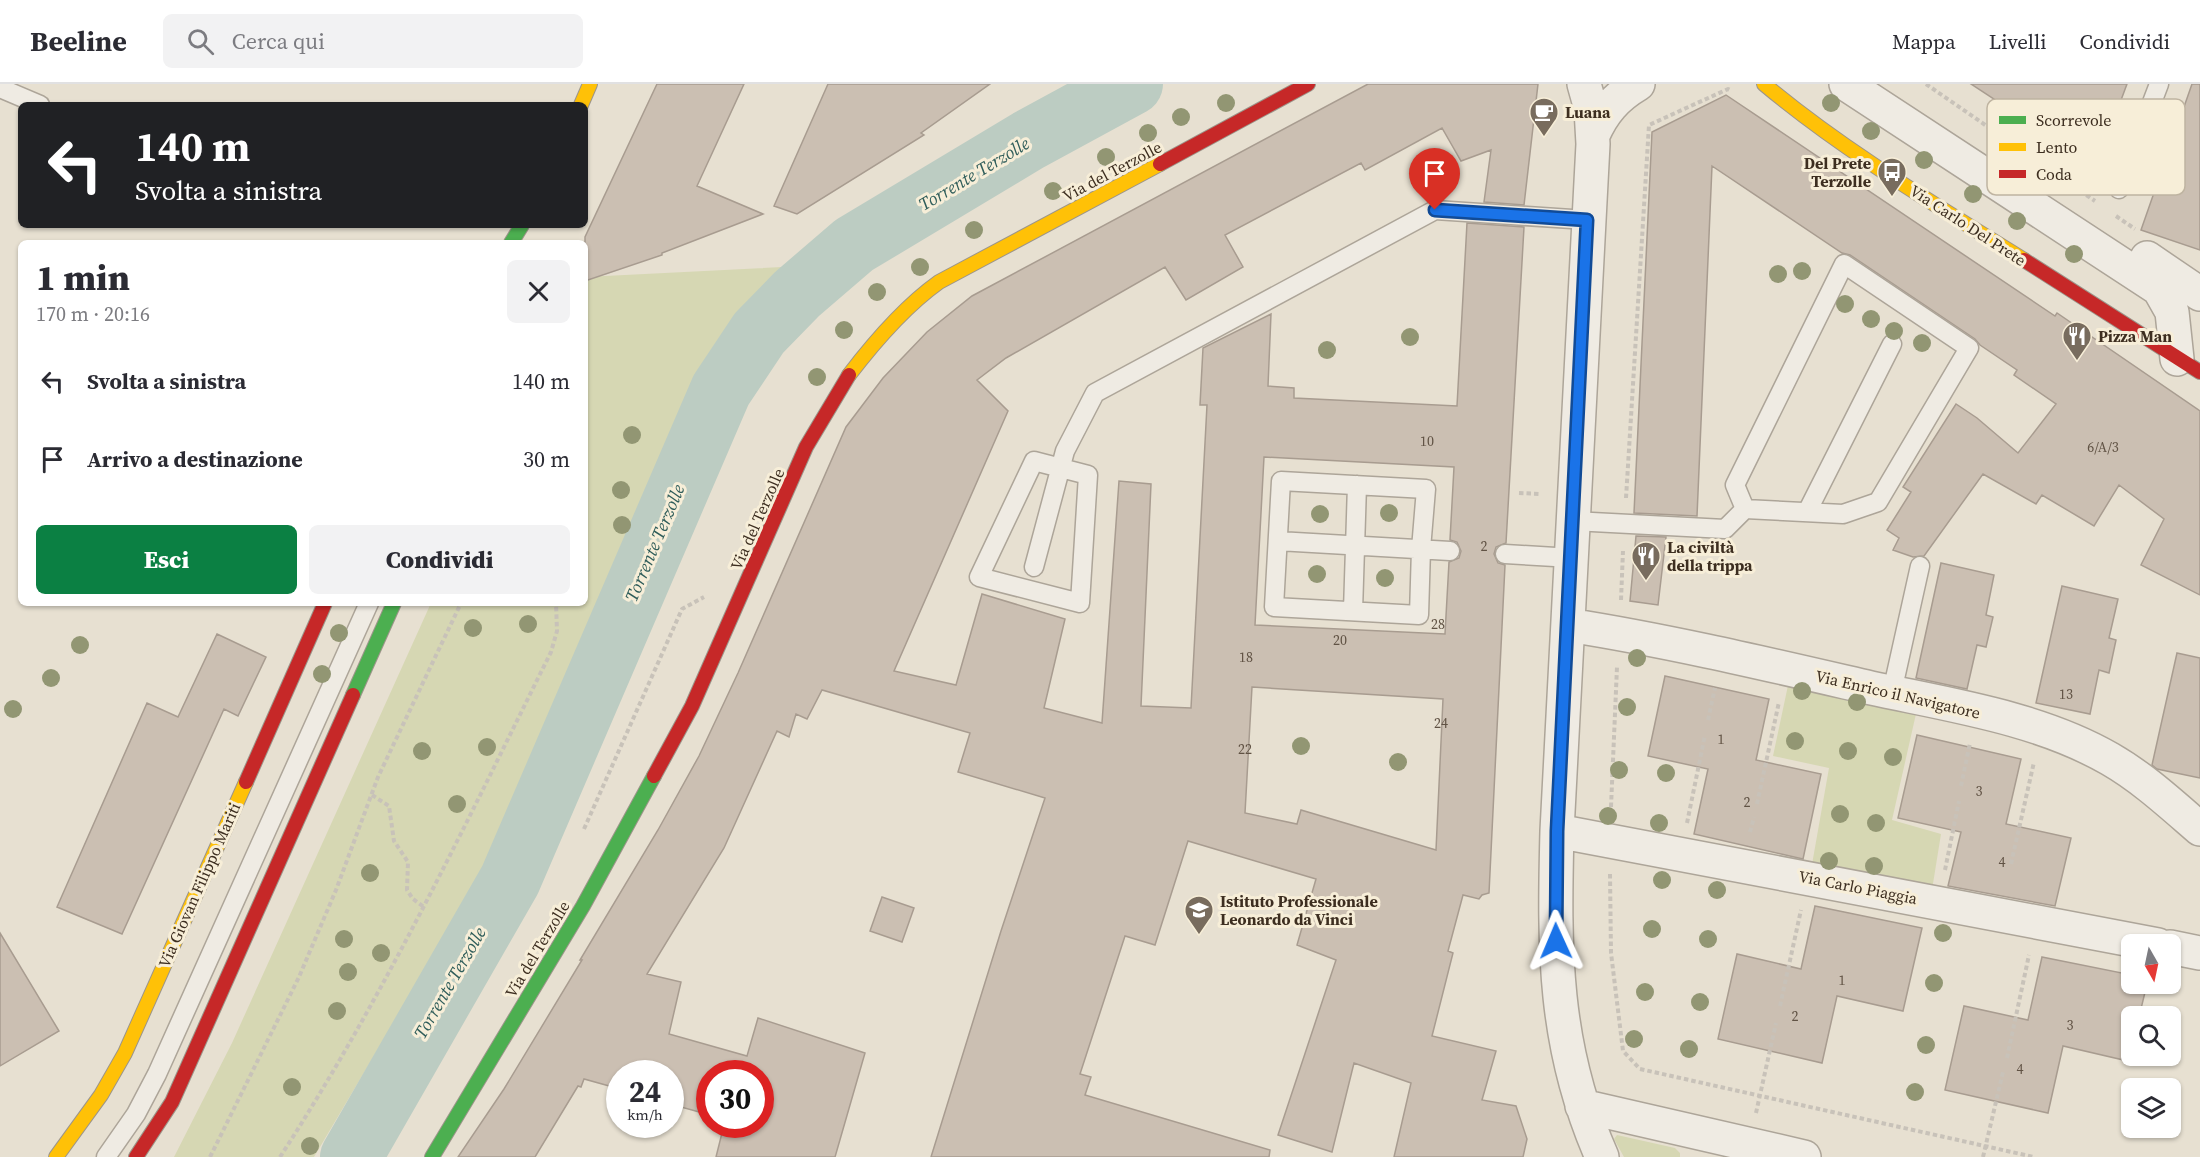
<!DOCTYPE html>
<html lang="it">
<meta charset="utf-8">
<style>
body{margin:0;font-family:"Source Serif 4",serif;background:#f2f2f3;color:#2b2b33;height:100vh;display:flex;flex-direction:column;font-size:22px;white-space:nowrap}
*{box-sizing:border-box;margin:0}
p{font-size:20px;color:#7c7c81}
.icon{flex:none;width:33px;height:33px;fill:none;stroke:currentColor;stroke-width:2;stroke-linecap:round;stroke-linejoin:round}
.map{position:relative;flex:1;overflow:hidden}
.panel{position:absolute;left:18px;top:156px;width:570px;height:366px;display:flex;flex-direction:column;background:#fff;border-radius:9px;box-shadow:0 2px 4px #0004}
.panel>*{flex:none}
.guide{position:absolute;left:18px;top:18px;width:570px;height:126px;border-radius:9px;box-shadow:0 2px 4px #0004;background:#202124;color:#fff;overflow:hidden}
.needle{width:39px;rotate:171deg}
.buttons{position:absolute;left:2121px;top:850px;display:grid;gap:12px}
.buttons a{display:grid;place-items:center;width:60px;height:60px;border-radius:9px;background:#fff;box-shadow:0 2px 4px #0004;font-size:30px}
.speed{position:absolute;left:606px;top:976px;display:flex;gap:12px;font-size:30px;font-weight:700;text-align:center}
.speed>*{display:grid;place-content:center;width:78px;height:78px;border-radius:50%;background:#fff;box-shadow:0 2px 4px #0004;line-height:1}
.speed small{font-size:15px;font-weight:400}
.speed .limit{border:9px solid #d22;background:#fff;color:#111}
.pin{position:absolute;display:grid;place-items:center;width:51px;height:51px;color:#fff;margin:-62px -26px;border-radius:50% 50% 50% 0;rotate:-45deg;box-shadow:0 0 6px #0007}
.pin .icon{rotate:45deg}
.me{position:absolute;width:66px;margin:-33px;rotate:359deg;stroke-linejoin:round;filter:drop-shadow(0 0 4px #0008)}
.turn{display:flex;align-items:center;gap:21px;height:126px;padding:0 18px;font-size:27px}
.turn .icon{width:78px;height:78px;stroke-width:2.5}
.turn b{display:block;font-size:42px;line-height:51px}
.round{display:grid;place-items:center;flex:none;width:63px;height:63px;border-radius:9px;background:#f2f2f3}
.headline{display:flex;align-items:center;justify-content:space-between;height:102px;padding:0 18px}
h1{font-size:36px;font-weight:800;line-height:45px}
.primary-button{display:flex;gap:12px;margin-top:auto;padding:12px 18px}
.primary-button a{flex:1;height:69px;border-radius:9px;background:#0b8043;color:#fff;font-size:24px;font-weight:800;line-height:69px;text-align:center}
.primary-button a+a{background:#f2f2f3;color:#2b2b33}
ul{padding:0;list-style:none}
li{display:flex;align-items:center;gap:18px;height:78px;padding:0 18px}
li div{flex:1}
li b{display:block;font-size:22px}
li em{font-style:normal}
header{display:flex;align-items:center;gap:36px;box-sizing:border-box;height:84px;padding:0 30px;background:#fff;border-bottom:2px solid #e1e1e2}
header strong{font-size:28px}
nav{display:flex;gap:33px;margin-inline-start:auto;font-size:21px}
.search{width:420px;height:54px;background:#f2f2f3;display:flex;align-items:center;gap:15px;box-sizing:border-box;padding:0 21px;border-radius:9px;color:#7c7c81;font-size:22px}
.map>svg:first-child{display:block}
.green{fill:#d6d7b3}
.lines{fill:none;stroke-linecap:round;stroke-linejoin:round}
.river{stroke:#bcccc2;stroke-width:62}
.building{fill:#cbbfb2;stroke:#a89c90;stroke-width:1.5;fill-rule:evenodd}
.lane-casing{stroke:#ada599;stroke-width:21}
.street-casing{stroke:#ada599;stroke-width:36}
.fast-casing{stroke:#9c958a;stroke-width:16}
.slow-casing{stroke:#9c958a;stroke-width:16}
.jam-casing{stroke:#9c958a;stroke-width:16}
.path{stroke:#c8c2b9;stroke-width:4;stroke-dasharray:4.5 3;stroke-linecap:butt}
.lane{stroke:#efebe3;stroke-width:18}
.street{stroke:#efebe3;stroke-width:33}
.fast{stroke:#4caf50;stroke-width:14}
.slow{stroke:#ffc107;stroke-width:14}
.jam{stroke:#c62828;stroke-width:14}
.tree{fill:#929673}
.route-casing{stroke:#114b97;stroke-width:15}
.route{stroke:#1a73e8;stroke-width:10}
.labels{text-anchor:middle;stroke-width:6;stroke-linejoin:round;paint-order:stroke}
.number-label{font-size:14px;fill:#605244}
.poi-label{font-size:16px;font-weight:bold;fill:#3d2e20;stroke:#f7eed8;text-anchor:start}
.street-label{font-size:16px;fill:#3d2e20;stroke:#f7eed8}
.water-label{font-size:18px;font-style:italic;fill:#2f5d5a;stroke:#f7eed8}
.key{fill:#f7eed8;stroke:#bfb4a1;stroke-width:1.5}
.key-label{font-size:16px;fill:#3d2e20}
</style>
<header>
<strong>Beeline</strong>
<div class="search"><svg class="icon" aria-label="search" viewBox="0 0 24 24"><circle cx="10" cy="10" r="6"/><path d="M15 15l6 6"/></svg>Cerca qui</div>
<nav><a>Mappa</a><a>Livelli</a><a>Condividi</a></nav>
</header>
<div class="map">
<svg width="2200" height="1073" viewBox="0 0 2200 1073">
<rect width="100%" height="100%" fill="#e7e0d1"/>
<!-- green -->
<path class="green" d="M782 183 471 808 314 1073H174L232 959 431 519H585V193Z
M1790 592 1918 621 1892 736 1941 750 1931 812 1811 786 1829 684 1773 672Z
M1617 1051 1675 1064 1680 1069V1073H1624L1614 1055Z"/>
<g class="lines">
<!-- river -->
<path class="river" d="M351 1073 510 796 721 306 759 249 797 210 854 161 1029 56 1132 0"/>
</g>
<!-- building -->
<path class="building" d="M657 0H744L697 102 763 130 662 169V171L585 197V153Z
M828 0H990L921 49 924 51 797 130 774 122Z
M1368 0H1538L1524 121 1484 118 1491 66 1461 77 1442 44 1365 86 1361 79 1225 151 1243 183 1186 216 1165 183 1006 274 977 296 1008 327 894 587 956 601 982 510 1065 535 1044 624 1102 639 1119 397 1151 400 1141 622 1191 624 1207 321H1200L1203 264 1271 230 1268 302 1294 304V314L1457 322 1467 139 1524 143 1506 459 1496 463 1494 470 1498 479 1505 481 1489 809 1482 811 1479 815 1463 811 1448 867 1453 869 1432 952 1496 967 1482 1016 1516 1022 1527 1055 1523 1073H1394L1411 999 1354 979 1332 1068 1278 1051 1336 876 1297 861 1316 795 1188 757 1155 861 1125 852 1080 990 1091 993 1085 1011 1270 1066 1269 1073H931L1001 847 1045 714 958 688 970 649 822 606 807 635 796 630 789 653 777 647 724 764 647 890 681 898 669 950 747 972 758 934 865 969 835 1073H716L724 1041H760V990H710V1031L670 1020V990H620V1005L584 995 581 1003 578 1002 535 1073H458L504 1005 582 876H580L658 746 699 672 738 589 846 343 883 294 927 248 972 212ZM1264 373 1454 383 1450 456 1457 458 1461 467 1459 474 1449 478 1445 550 1255 541ZM1252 603 1443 615 1436 766 1301 726 1297 740 1245 729Z
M1971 0H2127L2092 94 2063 83 2070 65Z
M2192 0H2200V166L2141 146Z
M1726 11 2055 232 2057 229 2200 327V511L2141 481 2164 435 2119 401 2094 442 2042 411 2036 420 1983 390 1924 472 1913 473 1893 466 1899 454 1887 446 1911 408 1903 403 1956 320 1977 334 2018 369 2056 320 2014 291 2017 286 1980 261 1975 255 1850 171 1842 169 1712 82 1697 432 1634 429 1652 48Z
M1636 452 1666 453 1658 521 1630 517Z
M1941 479 1994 491 1986 531 1993 533 1986 563 1977 561 1967 605 1916 594Z
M2062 502 2118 515 2109 554 2116 556 2109 589 2099 586 2090 630 2036 619Z
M217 550 266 573 238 632 224 625 122 850 57 823 147 619 178 633Z
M2177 569 2200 574V694L2157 685 2152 681Z
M1665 592 1769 615 1756 676 1821 690 1803 775 1694 750 1708 685 1648 672Z
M1917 651 2021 675 2006 740 2071 754 2055 822 1948 802 1961 748 1898 734Z
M882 813 914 824 902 858 870 847Z
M1815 822 1922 844 1903 927 1837 912 1822 979 1718 955 1737 870 1801 885Z
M0 849 59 947 0 982Z
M2042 873 2132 891V900H2147L2139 933H2132V978L2063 962 2048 1029 1945 1006 1964 922 2028 936Z"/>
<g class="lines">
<!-- lane casing -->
<g class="lane-casing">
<path id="lane" d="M0 4 40 21
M2119 105 2159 0
M1034 377 1088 391 1080 519 979 493Z
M1281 397 1426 405 1421 465 1419 531 1274 523Z
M1807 428 1892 260
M1573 437 1725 445 1745 425 1843 430 1878 418 1969 264 1844 180 1735 401 1745 425
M1278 457 1450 467
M1505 470 1572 474
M1034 483 1065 367 1095 309 1435 126 1587 136
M1353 527 1357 401
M1892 608 1920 482
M106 1073 136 1030 157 990 369 519"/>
</g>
<!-- street casing -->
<g class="street-casing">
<path id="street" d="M1584 0 1591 25 1593 60 1557 747C1554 865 1553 962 1602 1073
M1846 0 2159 205 2172 228 2177 275
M1593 51C1603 28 1616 13 1638 0
M2147 174 2200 210
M1568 541C1670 557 1771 581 1871 604 1950 621 2039 634 2110 675 2143 694 2171 720 2200 745
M1557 747 2158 861
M2170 863 2200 869
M1582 1022 1804 1073"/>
</g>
<!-- fast casing -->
<g class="fast-casing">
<path id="fast" d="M511 159 522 141
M353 611 394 519
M432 1073 583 822 654 692"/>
</g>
<!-- slow casing -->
<g class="slow-casing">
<path id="slow" d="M1764 0C1844 67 1936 121 2024 176
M581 21 590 0
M849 291C875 257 904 223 939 198L1160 80
M56 1073 101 1011 125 969 246 698"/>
</g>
<!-- jam casing -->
<g class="jam-casing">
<path id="jam" d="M1160 80 1308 0
M2024 176 2200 288
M654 692 692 622 806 363 849 291
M246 698 325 519
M136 1073 172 1018 353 611"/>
</g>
<!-- path -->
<path class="path" d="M1926 0 2095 117
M2116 132 2135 145
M1519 409 1541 410
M1626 414 1649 41 1728 5 1730 6
M1621 516 1623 467
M1708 636 1715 604
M1961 702 1970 659
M372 711 389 722 394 757 408 778 407 806 413 815 424 823
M1757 720 1779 618
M1611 723 1617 583
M1687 739 1705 651
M584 745 682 525 704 513
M1750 748 1754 733
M2011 780 2034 678
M1945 786 1959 717
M1610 790 1611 869 1623 967 1640 985 2034 1073
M1780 922 1801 826
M2007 974 2029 871
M1756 1029 1776 939
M210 1073 299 893 336 806 378 693 461 519
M280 1073C384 913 466 739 551 568L557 547 556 519
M1983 1073 2003 988"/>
<!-- lane -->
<use href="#lane" class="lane"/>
<!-- street -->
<use href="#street" class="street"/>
<!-- fast -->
<use href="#fast" class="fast"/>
<!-- slow -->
<use href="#slow" class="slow"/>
<!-- jam -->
<use href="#jam" class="jam"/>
</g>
<!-- trees -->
<g class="tree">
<circle cx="1226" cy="19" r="9"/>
<circle cx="1831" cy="19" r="9"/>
<circle cx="1181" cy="33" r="9"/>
<circle cx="1871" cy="47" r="9"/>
<circle cx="1148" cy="49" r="9"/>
<circle cx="1106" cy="73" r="9"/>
<circle cx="1924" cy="76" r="9"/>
<circle cx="1053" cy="107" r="9"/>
<circle cx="1973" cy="110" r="9"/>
<circle cx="2017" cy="137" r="9"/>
<circle cx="974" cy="146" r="9"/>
<circle cx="2074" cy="170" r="9"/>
<circle cx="920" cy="183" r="9"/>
<circle cx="1802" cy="187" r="9"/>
<circle cx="1778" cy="190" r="9"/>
<circle cx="877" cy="208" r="9"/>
<circle cx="1845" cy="220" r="9"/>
<circle cx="1871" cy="235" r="9"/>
<circle cx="844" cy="246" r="9"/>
<circle cx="1894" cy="247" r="9"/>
<circle cx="1410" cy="253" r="9"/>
<circle cx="1922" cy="259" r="9"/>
<circle cx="1327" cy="266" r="9"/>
<circle cx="817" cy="293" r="9"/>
<circle cx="632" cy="351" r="9"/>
<circle cx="621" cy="406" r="9"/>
<circle cx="1389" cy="429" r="9"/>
<circle cx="1320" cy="430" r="9"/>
<circle cx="622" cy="441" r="9"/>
<circle cx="1317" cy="490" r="9"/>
<circle cx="1385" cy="494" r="9"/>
<circle cx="528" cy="540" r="9"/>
<circle cx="473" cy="544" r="9"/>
<circle cx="339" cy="549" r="9"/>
<circle cx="80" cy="561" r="9"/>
<circle cx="1637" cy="574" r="9"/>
<circle cx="322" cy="590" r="9"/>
<circle cx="51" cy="594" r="9"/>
<circle cx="1802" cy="607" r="9"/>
<circle cx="1857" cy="618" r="9"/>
<circle cx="1627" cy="623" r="9"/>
<circle cx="13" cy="625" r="9"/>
<circle cx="1795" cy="657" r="9"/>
<circle cx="1301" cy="662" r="9"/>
<circle cx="487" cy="663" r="9"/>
<circle cx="422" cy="667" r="9"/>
<circle cx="1848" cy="667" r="9"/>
<circle cx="1893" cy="673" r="9"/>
<circle cx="1398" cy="678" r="9"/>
<circle cx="1619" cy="686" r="9"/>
<circle cx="1666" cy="689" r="9"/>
<circle cx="457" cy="720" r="9"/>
<circle cx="1840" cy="730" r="9"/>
<circle cx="1608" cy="732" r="9"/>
<circle cx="1659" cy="739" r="9"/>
<circle cx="1876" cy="739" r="9"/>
<circle cx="1829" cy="777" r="9"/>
<circle cx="1874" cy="782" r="9"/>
<circle cx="370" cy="789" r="9"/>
<circle cx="1662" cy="796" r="9"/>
<circle cx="1717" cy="806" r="9"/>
<circle cx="1652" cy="845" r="9"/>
<circle cx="1943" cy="849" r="9"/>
<circle cx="344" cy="855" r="9"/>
<circle cx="1708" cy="855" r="9"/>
<circle cx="381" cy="869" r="9"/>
<circle cx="348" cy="888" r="9"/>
<circle cx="1934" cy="899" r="9"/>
<circle cx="1645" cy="908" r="9"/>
<circle cx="1700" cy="918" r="9"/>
<circle cx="337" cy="927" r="9"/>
<circle cx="1634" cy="955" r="9"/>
<circle cx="1926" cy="961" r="9"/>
<circle cx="1689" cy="965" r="9"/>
<circle cx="292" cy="1003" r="9"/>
<circle cx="1915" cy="1008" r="9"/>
<circle cx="310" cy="1062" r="9"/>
</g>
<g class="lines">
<!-- route casing -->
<g class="route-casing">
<path id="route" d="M1435 126 1587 136 1557 747 1556 857"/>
</g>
<!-- route -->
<use href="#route" class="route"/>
</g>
<!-- icons -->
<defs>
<g id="cafe-pin" transform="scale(1.5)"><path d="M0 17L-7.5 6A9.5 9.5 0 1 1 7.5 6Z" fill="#786c5e" stroke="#f7eed8"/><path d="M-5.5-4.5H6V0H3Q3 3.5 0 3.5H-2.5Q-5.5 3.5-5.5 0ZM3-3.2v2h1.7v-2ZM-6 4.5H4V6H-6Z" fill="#fff"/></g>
<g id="bus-pin" transform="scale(1.5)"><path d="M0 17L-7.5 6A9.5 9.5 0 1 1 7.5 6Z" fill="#786c5e" stroke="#f7eed8"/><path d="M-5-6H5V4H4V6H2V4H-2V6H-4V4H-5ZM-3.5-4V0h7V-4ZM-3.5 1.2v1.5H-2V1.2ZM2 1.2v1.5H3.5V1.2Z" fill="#fff"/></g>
<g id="restaurant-pin" transform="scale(1.5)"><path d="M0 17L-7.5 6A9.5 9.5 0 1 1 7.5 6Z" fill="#786c5e" stroke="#f7eed8"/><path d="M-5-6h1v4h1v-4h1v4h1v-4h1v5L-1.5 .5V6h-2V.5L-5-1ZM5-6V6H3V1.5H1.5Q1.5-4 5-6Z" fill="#fff"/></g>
<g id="school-pin" transform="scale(1.5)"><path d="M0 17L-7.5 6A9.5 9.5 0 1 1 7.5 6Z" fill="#786c5e" stroke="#f7eed8"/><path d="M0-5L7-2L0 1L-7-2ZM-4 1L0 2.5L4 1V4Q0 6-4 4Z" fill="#fff"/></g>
</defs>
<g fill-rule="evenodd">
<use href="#cafe-pin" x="1544" y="28"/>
<use href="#bus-pin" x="1892" y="88"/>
<use href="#restaurant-pin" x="2077" y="252"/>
<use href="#restaurant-pin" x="1646" y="472"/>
<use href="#school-pin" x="1199" y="826"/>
</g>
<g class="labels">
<!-- number labels -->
<g class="number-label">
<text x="1427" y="362">10</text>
<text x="2103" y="368">6/A/3</text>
<text x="1484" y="467">2</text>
<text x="1438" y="545">28</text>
<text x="1340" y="561">20</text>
<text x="1246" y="578">18</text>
<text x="2066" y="615">13</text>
<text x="1441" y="644">24</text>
<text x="1721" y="660">1</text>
<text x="1245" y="670">22</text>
<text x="1979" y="712">3</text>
<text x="1747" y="723">2</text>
<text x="2002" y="783">4</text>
<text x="1842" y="901">1</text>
<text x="1795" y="937">2</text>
<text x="2070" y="946">3</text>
<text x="2020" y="990">4</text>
</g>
<!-- poi labels -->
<g class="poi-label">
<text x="1565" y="34">Luana</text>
<text x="1871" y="85" text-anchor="end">Del Prete<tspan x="1871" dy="18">Terzolle</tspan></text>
<text x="2098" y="258">Pizza Man</text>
<text x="1667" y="469">La civiltà<tspan x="1667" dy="18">della trippa</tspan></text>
<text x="1220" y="823">Istituto Professionale<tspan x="1220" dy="18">Leonardo da Vinci</tspan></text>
</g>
<!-- street labels -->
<g class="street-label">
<text transform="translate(1112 87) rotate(-28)" y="6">Via del Terzolle</text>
<text transform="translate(1968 141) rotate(33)" y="6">Via Carlo Del Prete</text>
<text transform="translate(757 435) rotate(-66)" y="6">Via del Terzolle</text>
<text transform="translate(1898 610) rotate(13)" y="6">Via Enrico il Navigatore</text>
<text transform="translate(199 801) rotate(-66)" y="6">Via Giovan Filippo Mariti</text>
<text transform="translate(1858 803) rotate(11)" y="6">Via Carlo Piaggia</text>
<text transform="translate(537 865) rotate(-59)" y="6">Via del Terzolle</text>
</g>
<!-- water labels -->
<g class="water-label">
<text transform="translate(974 90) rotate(-31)" y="6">Torrente Terzolle</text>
<text transform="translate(655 459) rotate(-67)" y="6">Torrente Terzolle</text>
<text transform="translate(450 899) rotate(-60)" y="6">Torrente Terzolle</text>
</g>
</g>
<!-- legend -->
<rect x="1987" y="15" width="198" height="96" rx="9" class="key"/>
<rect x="1999" y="32" width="27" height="8" fill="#4caf50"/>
<rect x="1999" y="59" width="27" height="8" fill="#ffc107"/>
<rect x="1999" y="86" width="27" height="8" fill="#c62828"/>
<g class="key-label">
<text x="2036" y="42">Scorrevole</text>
<text x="2036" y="69">Lento</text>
<text x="2036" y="96">Coda</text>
</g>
</svg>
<div class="buttons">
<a><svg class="needle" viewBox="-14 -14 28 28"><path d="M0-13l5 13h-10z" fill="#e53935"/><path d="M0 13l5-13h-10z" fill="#7c7c81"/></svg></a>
<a><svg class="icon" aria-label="search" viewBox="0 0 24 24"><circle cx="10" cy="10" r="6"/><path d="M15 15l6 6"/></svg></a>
<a><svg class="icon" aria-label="layers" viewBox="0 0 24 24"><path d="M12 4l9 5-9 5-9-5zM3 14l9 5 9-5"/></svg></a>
</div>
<div class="speed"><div>24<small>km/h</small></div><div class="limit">30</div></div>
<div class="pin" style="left:1435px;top:126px;background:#d93025"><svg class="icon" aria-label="arrive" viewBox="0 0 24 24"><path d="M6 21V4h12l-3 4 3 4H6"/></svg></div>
<svg class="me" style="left:1556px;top:857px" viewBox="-20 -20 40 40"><path d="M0-17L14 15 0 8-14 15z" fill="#1a73e8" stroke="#fff" stroke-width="4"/></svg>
<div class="guide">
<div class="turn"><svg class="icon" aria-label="left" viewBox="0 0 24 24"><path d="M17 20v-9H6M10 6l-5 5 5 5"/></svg><div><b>140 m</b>Svolta a sinistra</div></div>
</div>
<section class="panel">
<div class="headline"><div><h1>1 min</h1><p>170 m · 20:16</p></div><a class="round"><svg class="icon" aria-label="close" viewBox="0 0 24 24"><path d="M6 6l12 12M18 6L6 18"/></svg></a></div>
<ul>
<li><svg class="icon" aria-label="left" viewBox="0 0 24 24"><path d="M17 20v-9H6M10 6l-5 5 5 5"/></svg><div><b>Svolta a sinistra</b></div><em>140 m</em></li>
<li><svg class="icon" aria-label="arrive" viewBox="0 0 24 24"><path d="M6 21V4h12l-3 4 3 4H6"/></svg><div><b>Arrivo a destinazione</b></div><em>30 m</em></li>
</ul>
<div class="primary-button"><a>Esci</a><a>Condividi</a></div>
</section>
</div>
